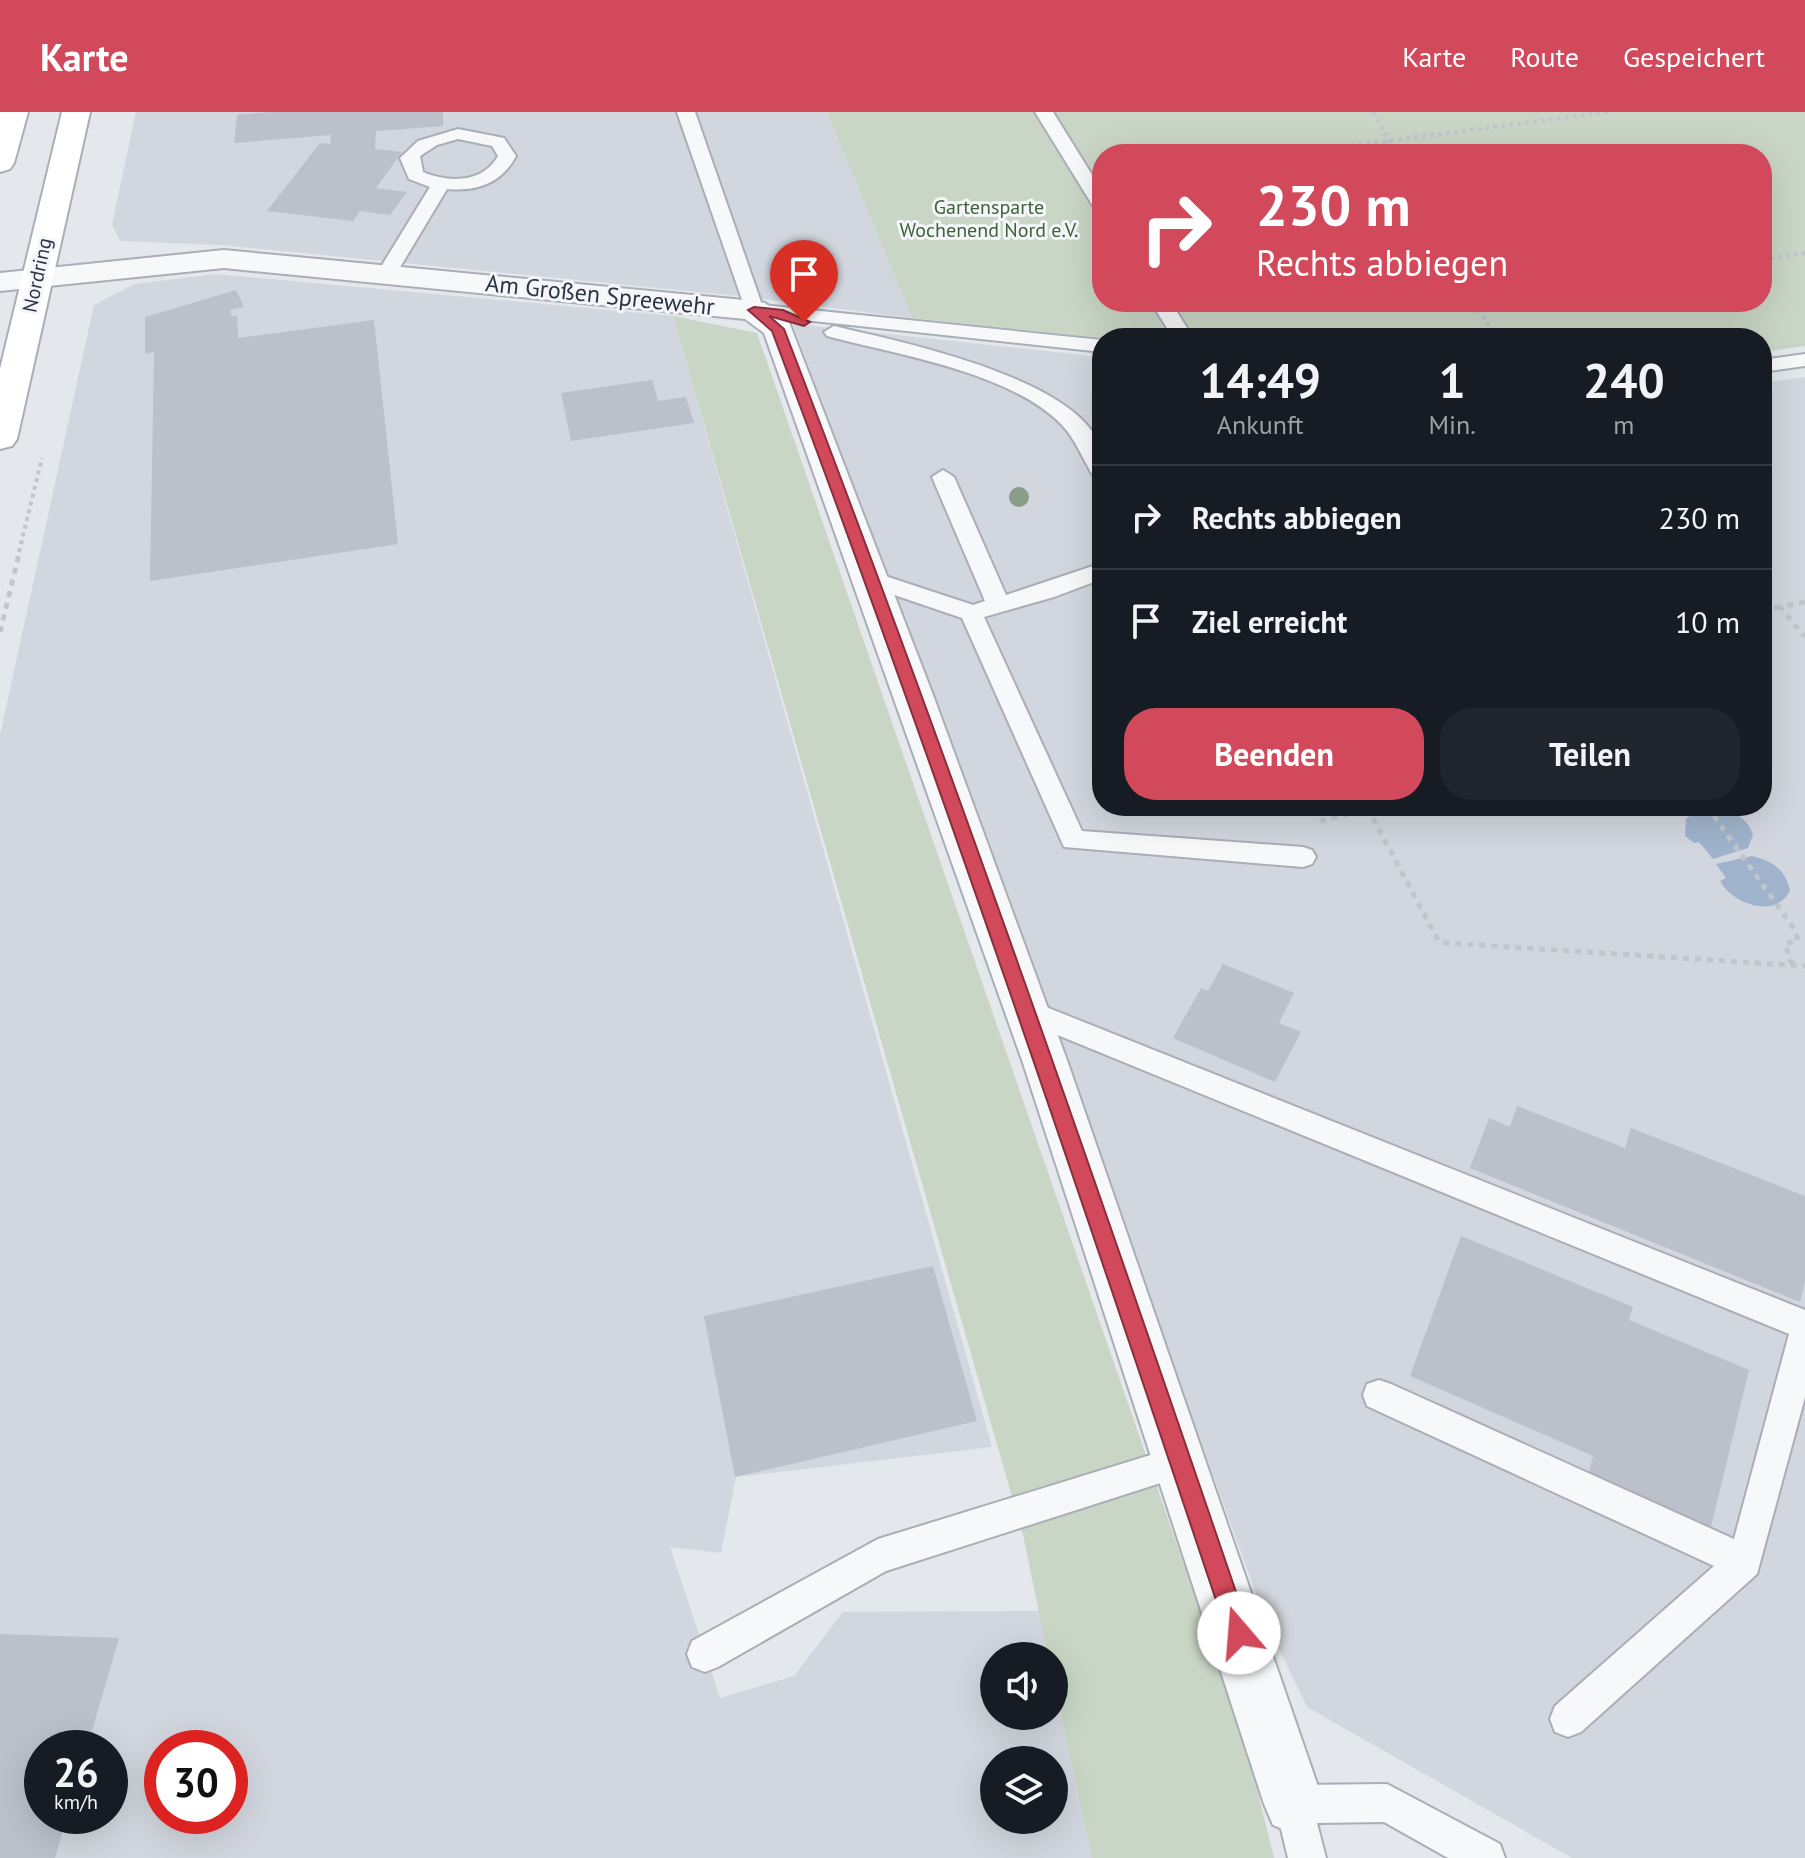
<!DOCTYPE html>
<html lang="de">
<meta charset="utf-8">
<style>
body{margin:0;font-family:"PT Sans",sans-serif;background:#20242c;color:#f1f3f6;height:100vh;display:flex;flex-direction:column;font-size:30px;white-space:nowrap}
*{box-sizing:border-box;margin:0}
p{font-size:26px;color:#9ea1a6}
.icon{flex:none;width:44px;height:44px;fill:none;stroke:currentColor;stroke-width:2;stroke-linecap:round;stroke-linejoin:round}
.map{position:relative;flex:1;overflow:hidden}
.panel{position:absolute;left:1092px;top:216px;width:680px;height:488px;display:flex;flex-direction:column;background:#171b24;border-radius:32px;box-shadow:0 8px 32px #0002}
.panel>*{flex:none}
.guide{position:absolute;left:1092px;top:32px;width:680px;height:168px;border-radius:32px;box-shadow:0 8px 32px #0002;background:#d1495b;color:#fff;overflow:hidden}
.tools{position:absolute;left:980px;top:1530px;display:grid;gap:16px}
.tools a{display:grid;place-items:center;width:88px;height:88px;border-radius:50%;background:#171b24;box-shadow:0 8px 32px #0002;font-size:40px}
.speed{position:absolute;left:24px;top:1618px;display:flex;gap:16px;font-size:40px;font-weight:700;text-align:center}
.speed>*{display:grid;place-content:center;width:104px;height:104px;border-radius:50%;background:#171b24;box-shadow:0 8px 32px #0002;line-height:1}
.speed small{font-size:20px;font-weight:400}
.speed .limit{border:12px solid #d22;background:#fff;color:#111}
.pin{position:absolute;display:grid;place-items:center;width:68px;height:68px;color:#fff;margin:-82px -34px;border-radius:50% 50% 50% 0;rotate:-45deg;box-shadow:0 0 8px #0007}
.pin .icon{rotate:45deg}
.me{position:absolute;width:88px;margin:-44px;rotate:342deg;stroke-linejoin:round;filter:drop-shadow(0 0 6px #0008)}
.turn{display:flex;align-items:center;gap:28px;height:168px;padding:0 32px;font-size:36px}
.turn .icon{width:104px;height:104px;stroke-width:2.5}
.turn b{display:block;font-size:56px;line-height:68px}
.eta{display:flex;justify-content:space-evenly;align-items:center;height:136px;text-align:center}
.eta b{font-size:48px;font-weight:800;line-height:56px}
.button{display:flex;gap:16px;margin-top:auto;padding:16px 32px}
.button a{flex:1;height:92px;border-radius:32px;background:#d1495b;color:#fff;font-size:32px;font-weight:800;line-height:92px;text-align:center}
.button a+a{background:#20242c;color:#f1f3f6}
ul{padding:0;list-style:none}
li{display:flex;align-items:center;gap:24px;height:104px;padding:0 32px;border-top:2px solid #363941}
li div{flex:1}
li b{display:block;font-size:30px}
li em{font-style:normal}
header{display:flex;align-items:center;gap:48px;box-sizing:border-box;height:112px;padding:0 40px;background:#d1495b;color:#fff}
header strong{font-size:38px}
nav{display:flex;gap:44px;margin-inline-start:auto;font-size:28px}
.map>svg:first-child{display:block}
.built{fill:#d2d6de;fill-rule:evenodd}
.green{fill:#c9d6c5;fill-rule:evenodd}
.water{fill:#9fb4cc}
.building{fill:#bbc0ca}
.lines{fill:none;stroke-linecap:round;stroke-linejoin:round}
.service-casing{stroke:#a9aeb7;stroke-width:4}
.minor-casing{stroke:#a9aeb7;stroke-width:4}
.secondary-casing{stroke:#a9aeb7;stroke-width:4}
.path-far1{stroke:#c2c5cb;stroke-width:4;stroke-dasharray:4 4;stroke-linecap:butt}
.path{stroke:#c2c5cb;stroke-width:5;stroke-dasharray:6 6;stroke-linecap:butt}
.service{fill:#f7f8fa;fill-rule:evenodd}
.minor{fill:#f7f8fa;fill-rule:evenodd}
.secondary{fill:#fff;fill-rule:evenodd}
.tree{fill:#899d89}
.route{fill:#d1495b;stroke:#882f3b;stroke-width:2}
.labels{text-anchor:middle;stroke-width:6;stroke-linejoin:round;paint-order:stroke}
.far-park-label{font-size:20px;fill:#3f6138;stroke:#f4f6f9}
.far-street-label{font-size:20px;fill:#2b3445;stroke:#f4f6f9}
.street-label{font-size:24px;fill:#2b3445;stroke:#f4f6f9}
</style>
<header>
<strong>Karte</strong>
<nav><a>Karte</a><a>Route</a><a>Gespeichert</a></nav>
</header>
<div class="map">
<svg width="1805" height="1746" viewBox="0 0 1805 1746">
<rect width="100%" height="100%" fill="#e4e7ec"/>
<!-- built -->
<path class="built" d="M136 0H827L912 206 739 184 221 133 120 129 112 112Z
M216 162 673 204 992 1335 736 1365 721 1441 670 1435 720 1586 794 1564 843 1500 1039 1499 1048 1544H994V1604H1054V1571L1092 1746H0V623L94 193 135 172ZM42 1636H110V1704H42ZM162 1636H230V1704H162ZM994 1648H1054V1708H994Z
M793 212 1102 245V694H1762V271L1805 265V1746H1572L1307 1595 1269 1517Z"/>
<!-- green -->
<path class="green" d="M827 0H1805V234L1762 240V226H1102L912 206ZM1102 42H1762V190H1102Z
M673 204 757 221 1245 1629 1274 1746H1092L1054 1571V1544H1048L1023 1423Z"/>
<!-- water -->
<path class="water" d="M1710 695C1728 697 1748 704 1753 723L1748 736 1713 747 1699 730 1694 731 1685 724 1686 707 1698 697Z
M1752 744C1773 749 1786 758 1790 779 1774 808 1732 791 1720 769L1726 766 1716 752Z"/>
<!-- building -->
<path class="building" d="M271 0H443V14L376 19 375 37 402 40 376 76 407 80 390 103 360 99 353 109 267 99 320 31 330 32 331 23 234 31 237 3Z
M236 178 244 195 230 198 232 204H237L238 226 374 208 398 432 150 469 154 240 145 242V205Z
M652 268 658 289 686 285 694 311 571 329 561 281Z
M1223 852 1294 881 1279 911 1301 920 1275 970 1173 926 1201 876 1208 879Z
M1517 994 1625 1036 1631 1016 1805 1084V1169L1800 1190 1470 1056 1489 1006 1510 1015Z
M1461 1124 1633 1195 1629 1208 1749 1258 1711 1415 1589 1360 1593 1344 1410 1264Z
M933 1154 977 1309 735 1365 704 1204Z
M0 1522 119 1526 87 1636H42V1704H67L55 1746H0Z"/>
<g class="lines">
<!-- service casing -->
<g class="service-casing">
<path id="service" d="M677 0H695L762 193 1102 228V240L747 202Z
M1035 0H1053L1102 79V100L1093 94Z
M458 17 504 26 516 44C502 71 477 80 447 77L393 167H379L376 163 430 75 409 67 400 46 418 29ZM458 27 492 34 498 44C483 71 449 71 423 60L420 44 437 33Z
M1151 190H1171L1193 226H1173Z
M834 214C896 229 1089 267 1102 342 1103 350 1102 359 1102 367L1094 365C1083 348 1076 328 1062 313 1009 259 897 243 827 224L824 220Z
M1805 242V254L1762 260V248Z
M943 358 954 365 1006 483 1102 451V467L1054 485 984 505 1082 719 1303 735 1312 738 1316 745 1312 752 1303 755 1064 735 962 506 865 473 861 468 873 460 973 493 985 489 932 365Z
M1026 887 1805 1198V1285L1757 1462 1581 1620 1568 1625 1555 1620 1550 1607 1555 1594 1714 1454 1367 1294 1363 1283 1367 1272 1379 1268 1391 1272 1734 1427 1789 1222 1016 906 1012 898 1016 890Z
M1183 1333 1195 1338 1200 1349 1195 1360 886 1459 718 1555 705 1560 692 1555 687 1542 692 1529 878 1427Z
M1387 1672 1500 1732 1505 1746H1448L1384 1710 1317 1711 1326 1746H1288L1275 1692 1281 1679 1294 1673Z"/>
</g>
<!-- minor casing -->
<g class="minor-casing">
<path id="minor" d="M224 138 754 189 765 191 789 210 933 583 1068 951 1324 1692 1315 1713 1294 1722 1273 1713 1264 1692 1023 951 764 221 745 207 224 156 0 179V161Z"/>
</g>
<!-- secondary casing -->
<g class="secondary-casing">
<path id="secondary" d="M28 0 14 51 10 57 0 60V0Z
M62 0H90L17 327 12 334 0 337V257Z"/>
</g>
<!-- path-far1 -->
<path class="path-far1" d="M1373 0 1396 42
M1287 42 1608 0
M1762 147 1805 141
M1475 190 1495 226
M1440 191 1455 190
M19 440 42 346"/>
<!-- path -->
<path class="path" d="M1805 490 1780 495 1805 525
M1762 498 1780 495
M0 520 20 438
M1707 694 1794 817 1798 828 1785 832 1791 850 1797 851
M1320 709 1368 697 1438 828 1446 831 1805 854"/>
<!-- service -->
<use href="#service" class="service"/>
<!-- minor -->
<use href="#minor" class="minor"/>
<!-- secondary -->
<use href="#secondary" class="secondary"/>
</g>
<!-- trees -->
<circle class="tree" cx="1019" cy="385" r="10"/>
<!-- route -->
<path class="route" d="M754 195 783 198 810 210 804 214 769 204 784 217C950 648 1101 1084 1250 1521L1247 1529 1239 1532 1231 1529 1227 1521C1081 1085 934 649 772 219L748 198Z"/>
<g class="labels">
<!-- far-park labels -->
<g class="far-park-label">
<text x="989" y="102">Gartensparte<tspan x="989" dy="23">Wochenend Nord e.V.</tspan></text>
</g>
<!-- far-street labels -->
<g class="far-street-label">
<text transform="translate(37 163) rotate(-78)" y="7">Nordring</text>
</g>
<!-- street labels -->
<g class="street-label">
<text transform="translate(600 183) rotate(6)" y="8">Am Großen Spreewehr</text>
</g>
</g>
</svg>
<div class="tools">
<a><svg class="icon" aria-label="sound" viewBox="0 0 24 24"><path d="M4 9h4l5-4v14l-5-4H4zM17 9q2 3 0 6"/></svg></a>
<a><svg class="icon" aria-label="layers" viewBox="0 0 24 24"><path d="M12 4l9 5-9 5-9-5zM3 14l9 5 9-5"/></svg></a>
</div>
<div class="speed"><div>26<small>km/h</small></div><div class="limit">30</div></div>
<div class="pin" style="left:804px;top:210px;background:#d93025"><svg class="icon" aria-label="arrive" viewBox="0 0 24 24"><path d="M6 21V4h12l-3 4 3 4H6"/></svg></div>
<svg class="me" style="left:1239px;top:1521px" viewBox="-20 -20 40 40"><circle r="19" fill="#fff"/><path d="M0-13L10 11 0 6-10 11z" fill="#d1495b"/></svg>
<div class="guide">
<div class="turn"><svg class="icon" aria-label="right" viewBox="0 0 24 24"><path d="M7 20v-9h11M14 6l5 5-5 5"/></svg><div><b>230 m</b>Rechts abbiegen</div></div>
</div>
<section class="panel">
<div class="eta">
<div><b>14:49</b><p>Ankunft</p></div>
<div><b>1</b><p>Min.</p></div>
<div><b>240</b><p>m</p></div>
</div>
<ul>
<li><svg class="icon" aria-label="right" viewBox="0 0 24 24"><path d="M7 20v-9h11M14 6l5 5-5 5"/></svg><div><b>Rechts abbiegen</b></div><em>230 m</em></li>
<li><svg class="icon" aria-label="arrive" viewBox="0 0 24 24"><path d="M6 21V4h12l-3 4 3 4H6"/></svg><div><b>Ziel erreicht</b></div><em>10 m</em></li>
</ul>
<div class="button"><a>Beenden</a><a>Teilen</a></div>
</section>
</div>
